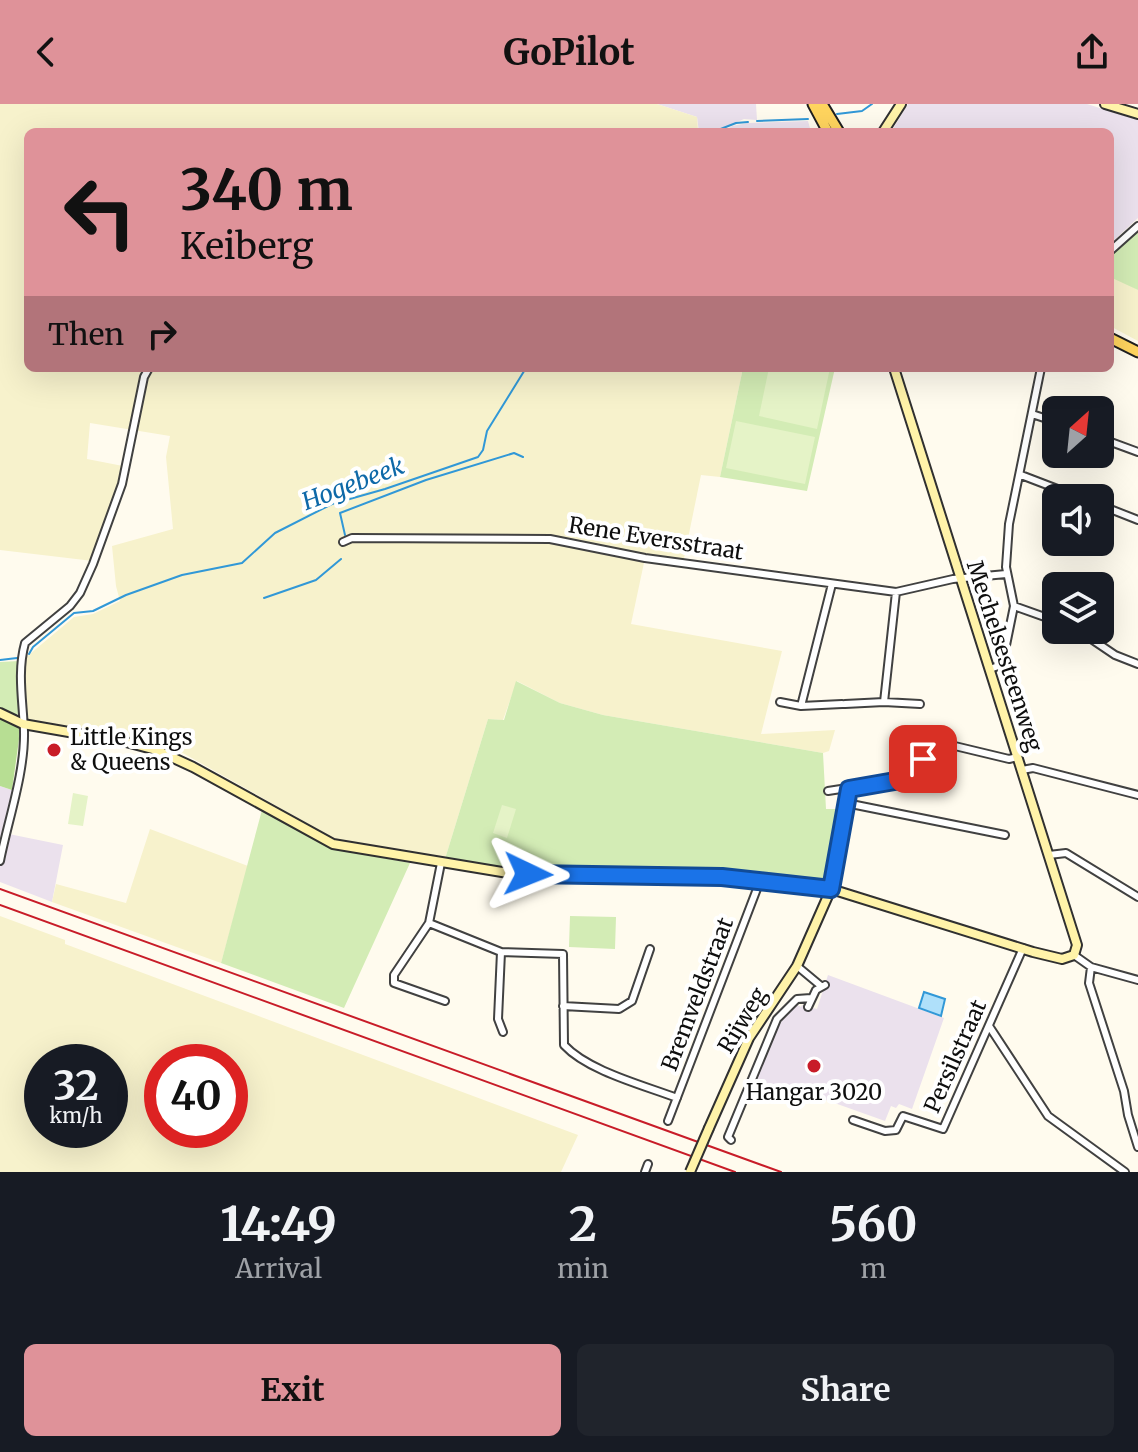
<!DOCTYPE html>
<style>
body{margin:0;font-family:Merriweather,serif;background:#20242c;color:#f1f3f6;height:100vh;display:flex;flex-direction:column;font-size:30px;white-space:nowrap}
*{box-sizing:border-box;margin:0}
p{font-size:26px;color:#9ea1a6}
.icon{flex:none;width:44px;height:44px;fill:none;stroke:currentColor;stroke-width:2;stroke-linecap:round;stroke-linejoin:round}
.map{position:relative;height:1068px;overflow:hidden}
.drawer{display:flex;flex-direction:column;background:#171b24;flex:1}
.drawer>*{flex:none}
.banner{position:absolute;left:24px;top:24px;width:1090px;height:244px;border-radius:12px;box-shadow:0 8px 32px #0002;background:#df9299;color:#111;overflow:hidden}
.needle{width:52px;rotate:27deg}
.controls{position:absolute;left:1042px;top:292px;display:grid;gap:16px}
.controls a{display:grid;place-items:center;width:72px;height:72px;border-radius:12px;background:#171b24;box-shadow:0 8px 32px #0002;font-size:40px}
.speed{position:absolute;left:24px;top:940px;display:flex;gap:16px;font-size:40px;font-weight:700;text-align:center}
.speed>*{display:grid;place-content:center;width:104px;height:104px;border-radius:50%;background:#171b24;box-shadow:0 8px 32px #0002;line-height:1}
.speed small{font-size:20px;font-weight:400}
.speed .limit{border:12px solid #d22;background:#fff;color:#111}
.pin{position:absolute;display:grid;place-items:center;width:68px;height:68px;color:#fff;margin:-34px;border-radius:16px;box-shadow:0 4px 12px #0006}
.me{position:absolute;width:88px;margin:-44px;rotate:92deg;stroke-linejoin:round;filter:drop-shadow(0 0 6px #0008)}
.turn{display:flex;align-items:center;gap:28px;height:168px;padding:0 24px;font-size:36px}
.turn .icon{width:104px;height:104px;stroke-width:2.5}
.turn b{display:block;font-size:56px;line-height:68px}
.then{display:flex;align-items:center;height:76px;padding:0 24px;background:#0003;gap:16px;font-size:30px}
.eta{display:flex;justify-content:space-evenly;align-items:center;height:136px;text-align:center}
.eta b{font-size:48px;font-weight:700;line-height:56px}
.primary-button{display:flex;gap:16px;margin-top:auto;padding:16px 24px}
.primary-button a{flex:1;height:92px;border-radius:12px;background:#df9299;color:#111;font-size:32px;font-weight:700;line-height:92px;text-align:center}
.primary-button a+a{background:#20242c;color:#f1f3f6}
header{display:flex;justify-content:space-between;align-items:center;height:104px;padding:0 24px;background:#df9299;color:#111;font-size:36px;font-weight:700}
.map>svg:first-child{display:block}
.industrial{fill:#ebe1ed}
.farmland{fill:#f7f2cc;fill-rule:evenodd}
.green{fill:#d3ecb5}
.forest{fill:#b7de93}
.pitch{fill:#e5f3c7}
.water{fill:#afe0fa;stroke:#3198d7;stroke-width:2}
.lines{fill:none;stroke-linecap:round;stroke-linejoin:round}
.stream{stroke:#3198d7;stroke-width:2}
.street-casing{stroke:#414141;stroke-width:10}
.secondary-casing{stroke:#303030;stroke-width:12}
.primary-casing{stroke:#1f1f1f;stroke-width:13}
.street{stroke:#fff;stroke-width:6}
.secondary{stroke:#fff3a9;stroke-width:8}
.primary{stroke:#ffd45e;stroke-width:9}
.rail{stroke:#c81c28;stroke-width:2}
.secondary-bridge-casing{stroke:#303030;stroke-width:12;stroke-linecap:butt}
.secondary-bridge{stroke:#fff3a9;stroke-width:8}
.route-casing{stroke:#114b97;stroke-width:20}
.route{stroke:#1a73e8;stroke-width:14}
.poi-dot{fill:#c81c28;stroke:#fff;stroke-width:3}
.labels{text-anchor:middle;stroke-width:8;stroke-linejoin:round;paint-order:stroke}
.street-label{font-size:22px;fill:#0e0e0e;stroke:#fff}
.poi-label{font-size:22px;fill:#0e0e0e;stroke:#fff;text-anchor:start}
.water-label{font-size:24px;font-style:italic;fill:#0e69a8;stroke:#fff}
</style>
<header><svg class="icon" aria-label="back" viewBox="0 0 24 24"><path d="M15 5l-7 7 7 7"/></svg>GoPilot<svg class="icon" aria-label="share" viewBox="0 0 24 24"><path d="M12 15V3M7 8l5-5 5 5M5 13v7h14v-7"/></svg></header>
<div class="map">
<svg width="1138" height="1068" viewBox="0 0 1138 1068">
<rect width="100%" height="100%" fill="#fffbee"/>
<!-- industrial -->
<path class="industrial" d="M657 0H756L757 16 744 15 725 23 699 28 697 13Z
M908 0H1087L1138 16V114L1110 140V28H891Z
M808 17 811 28H709H724L732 22 748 19Z
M0 682 12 686 4 729 63 741 52 798 0 778Z
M828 871 944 914 912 1005 899 1000 896 1004 891 1002 885 1017 784 981 781 988 765 982 766 978 755 974 769 937 785 912 796 900 801 903 802 901 817 905Z"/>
<!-- farmland -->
<path class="farmland" d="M0 0H657L697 13 698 28H28V264H743L720 373 701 371 683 459 645 454 631 520 782 547 761 630 835 626 829 647 823 649 603 611 560 599 517 577 503 616 488 615 445 755 335 735 181 648 150 634 65 625 27 617 24 612V555L74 513 93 510 120 497 116 482 112 442 173 425 166 353 170 332 90 319 87 355 123 362 112 406 93 457 0 446Z
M1112 172 1138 186V237L1110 222V173Z
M150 725 248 762 221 859 52 798 56 780 126 799Z
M0 812 65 836V840L578 1031 561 1068H0ZM110 958V1026H42V958ZM230 958V1026H162V958Z"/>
<!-- green -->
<path class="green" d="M1138 126V186L1110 173V151Z
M743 264H835L807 387 720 373Z
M19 557 18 610 14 612 0 606V558Z
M516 577 560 599 603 611 823 649 826 705H848L829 780 738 770 525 766 445 755 488 615 504 616Z
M262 706 332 744 410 759 344 904 221 859Z
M570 812 616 813 615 845 569 843Z"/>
<!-- forest -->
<path class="forest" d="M0 611 16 619 20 628 12 686 0 682Z"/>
<!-- pitch -->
<path class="pitch" d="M769 264H830L817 325 759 312Z
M736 317 815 333 805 380 726 364Z
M73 689 88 692 83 722 68 720Z
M502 701 516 705 507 734 493 729Z"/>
<!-- water -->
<path class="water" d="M924 888 945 895 941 912 919 904Z"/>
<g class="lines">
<!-- stream -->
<path class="stream" d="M837 10 862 7 872 0
M757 17 808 15
M718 26 736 19 748 18
M705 28 710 26
M345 431 340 409 426 376 514 349 523 353
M264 494 316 476 341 455
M29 550 33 543 74 509 93 507 126 491 182 471 242 459 275 429 332 400 385 385 478 353 483 346 487 327 526 264
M0 556 17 554"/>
<!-- street casing -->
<g class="street-casing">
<path id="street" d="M1110 147 1138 122
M1032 310 1056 318
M1100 334 1138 348
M1021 371 1081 394
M1100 401 1138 416
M343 438 352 434 550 435 645 454 896 488 953 475 1006 470
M1014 502 1056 517
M1078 526 1115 551 1138 560
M990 565 1001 561 1003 556 1014 502 1006 463 1009 420 1041 264
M780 598 801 602 832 480
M884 598 920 600
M845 600 884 598 896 488
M801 602 842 600
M1022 666 1033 664 1138 691
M828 687 912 674 934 637 1009 655 1018 653
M846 699 1005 731
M1049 751 1066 749 1138 793
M0 757C8 716 25 669 24 627 23 598 17 568 25 539L70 502 80 489 93 460 122 380 144 273 149 264
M441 759 429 819 394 871V879L445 897
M831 785 849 685
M429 819 501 848 498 915 503 928
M501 848 563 850 564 941C588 967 643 981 677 994
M1074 851 1091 863 1138 876
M797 862 821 882
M1091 863 1089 879 1124 987 1128 1011 1138 1043
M563 902 619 905 632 897 650 845
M808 903 816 886 825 881
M989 922 1048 1012 1125 1068
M853 1016 885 1027 896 1026 903 1012 943 1025 1023 844
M668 1017 760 777
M731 1036 728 1033 777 915 797 895 811 894
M645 1068 648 1060"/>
</g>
<!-- secondary casing -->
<g class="secondary-casing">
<path id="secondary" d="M1105 0 1138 10
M883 28 901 0
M0 609 23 620 126 638 156 646 193 663 333 740 508 769 722 773 831 785 1033 848 1062 855 1074 851 1077 841 894 264
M709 1024 749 934 797 862 831 785"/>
</g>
<!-- primary casing -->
<g class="primary-casing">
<path id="primary" d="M813 0 828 28
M822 0 839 28
M1110 234 1138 248"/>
</g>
<!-- street -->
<use href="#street" class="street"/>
<!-- secondary -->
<use href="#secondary" class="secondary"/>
<!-- primary -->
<use href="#primary" class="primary"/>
<!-- rail -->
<path class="rail" d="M0 785 781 1068
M0 801 735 1068"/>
<!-- secondary-bridge casing -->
<g class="secondary-bridge-casing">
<path id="secondary-bridge" d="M690 1068 709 1024"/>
</g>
<!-- secondary-bridge -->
<use href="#secondary-bridge" class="secondary-bridge"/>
</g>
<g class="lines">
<!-- route casing -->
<g class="route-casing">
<path id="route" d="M528 770 722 773 831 785 849 685 912 674 923 655"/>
</g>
<!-- route -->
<use href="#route" class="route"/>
</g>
<!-- markers -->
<g class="poi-dot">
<circle cx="54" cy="646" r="8"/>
<circle cx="814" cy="962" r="8"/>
</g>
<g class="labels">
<!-- street labels -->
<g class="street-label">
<text transform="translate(656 434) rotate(9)" y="8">Rene Eversstraat</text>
<text transform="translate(1005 552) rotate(72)" y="8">Mechelsesteenweg</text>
<text transform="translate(697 890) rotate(-69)" y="8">Bremveldstraat</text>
<text transform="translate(742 916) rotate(-59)" y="8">Rijweg</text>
<text transform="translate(955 952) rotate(-66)" y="8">Persilstraat</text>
</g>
<!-- poi labels -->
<g class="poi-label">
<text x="70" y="641">Little Kings<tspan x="70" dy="25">&amp; Queens</tspan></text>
<text x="814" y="996" text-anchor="middle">Hangar 3020</text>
</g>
<!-- water labels -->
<g class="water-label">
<text transform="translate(353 380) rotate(-21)" y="8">Hogebeek</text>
</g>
</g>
</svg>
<div class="controls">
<a><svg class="needle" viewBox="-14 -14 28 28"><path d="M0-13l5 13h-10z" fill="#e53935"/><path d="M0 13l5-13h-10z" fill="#9ea1a6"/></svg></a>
<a><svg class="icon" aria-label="sound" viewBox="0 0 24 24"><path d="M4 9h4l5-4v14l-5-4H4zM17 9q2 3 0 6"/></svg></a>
<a><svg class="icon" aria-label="layers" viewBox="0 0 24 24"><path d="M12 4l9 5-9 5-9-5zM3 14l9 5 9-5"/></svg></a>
</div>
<div class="speed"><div>32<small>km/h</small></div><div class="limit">40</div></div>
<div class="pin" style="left:923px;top:655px;background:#d93025"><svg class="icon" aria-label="arrive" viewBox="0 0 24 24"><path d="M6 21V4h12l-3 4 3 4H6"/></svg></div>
<svg class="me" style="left:528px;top:770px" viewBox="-20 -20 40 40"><path d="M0-17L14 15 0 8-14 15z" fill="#1a73e8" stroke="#fff" stroke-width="4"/></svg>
<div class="banner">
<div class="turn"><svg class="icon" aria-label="left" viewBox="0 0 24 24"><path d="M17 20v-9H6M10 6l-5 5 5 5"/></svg><div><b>340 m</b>Keiberg</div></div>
<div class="then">Then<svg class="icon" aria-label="right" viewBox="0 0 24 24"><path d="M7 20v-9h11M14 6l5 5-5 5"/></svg></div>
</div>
</div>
<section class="drawer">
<div class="eta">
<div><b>14:49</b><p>Arrival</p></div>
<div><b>2</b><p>min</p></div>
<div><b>560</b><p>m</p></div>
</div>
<div class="primary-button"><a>Exit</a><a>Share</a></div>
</section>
